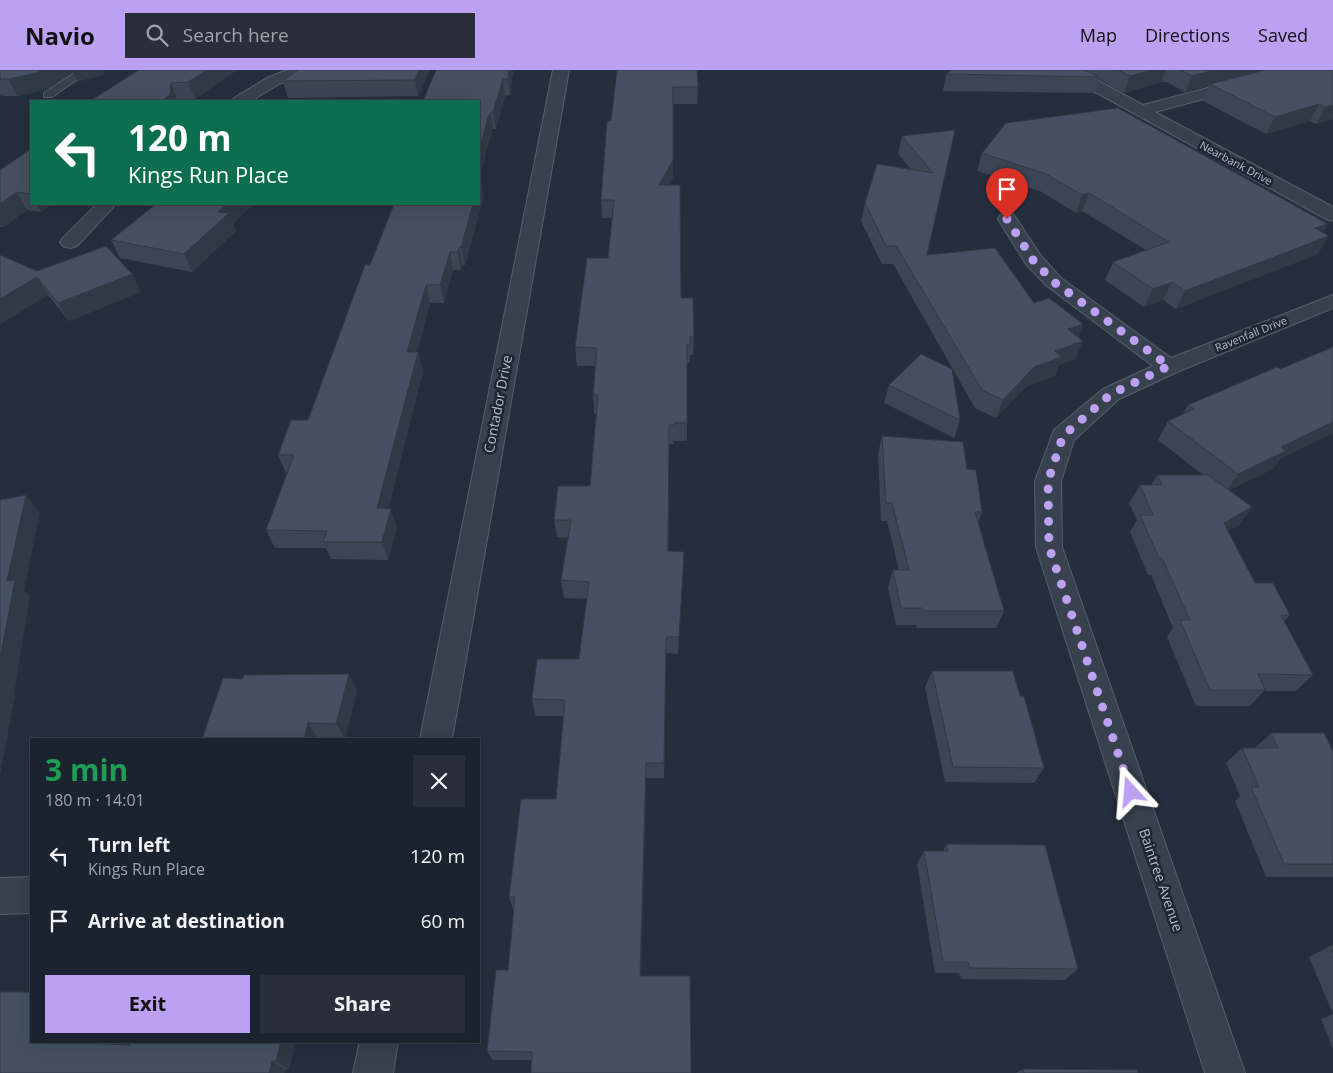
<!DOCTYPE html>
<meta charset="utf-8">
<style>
body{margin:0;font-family:"Open Sans",sans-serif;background:#282f3a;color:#f1f3f6;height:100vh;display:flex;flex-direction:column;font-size:19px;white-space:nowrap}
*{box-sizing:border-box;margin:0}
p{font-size:16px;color:#a0a4aa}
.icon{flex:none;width:28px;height:28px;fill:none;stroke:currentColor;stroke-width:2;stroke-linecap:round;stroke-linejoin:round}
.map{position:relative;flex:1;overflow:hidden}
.details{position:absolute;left:30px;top:668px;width:450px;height:305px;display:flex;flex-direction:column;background:#1b232e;border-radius:0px;box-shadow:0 5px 20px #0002,0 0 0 1px #39404a}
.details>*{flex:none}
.top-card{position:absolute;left:30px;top:30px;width:450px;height:105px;border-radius:0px;box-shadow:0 5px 20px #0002,0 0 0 1px #39404a;background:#0b6e4f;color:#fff;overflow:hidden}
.pin{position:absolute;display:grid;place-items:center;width:42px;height:42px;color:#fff;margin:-51px -21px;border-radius:50% 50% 50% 0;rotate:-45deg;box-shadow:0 0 5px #0007}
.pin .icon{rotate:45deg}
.me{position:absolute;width:55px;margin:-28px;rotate:341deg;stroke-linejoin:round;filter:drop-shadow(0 0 4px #0008)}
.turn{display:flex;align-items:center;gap:18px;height:105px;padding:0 15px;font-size:22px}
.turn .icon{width:65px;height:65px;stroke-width:2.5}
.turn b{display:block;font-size:35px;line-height:42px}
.round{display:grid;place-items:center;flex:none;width:52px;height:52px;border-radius:0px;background:#282f3a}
.headline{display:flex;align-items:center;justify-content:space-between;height:85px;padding:0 15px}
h1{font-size:30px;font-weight:700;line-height:38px;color:#1e9e55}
.cta{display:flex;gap:10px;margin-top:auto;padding:10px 15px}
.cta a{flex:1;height:58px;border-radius:0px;background:#bca0f2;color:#111;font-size:20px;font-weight:700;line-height:58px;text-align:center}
.cta a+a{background:#282f3a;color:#f1f3f6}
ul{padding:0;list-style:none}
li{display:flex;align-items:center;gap:15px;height:65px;padding:0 15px}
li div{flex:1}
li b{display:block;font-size:19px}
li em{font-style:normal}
header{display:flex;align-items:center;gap:30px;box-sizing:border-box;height:70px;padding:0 25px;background:#bca0f2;color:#111}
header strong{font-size:24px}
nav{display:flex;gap:28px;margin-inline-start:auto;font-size:18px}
.search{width:350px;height:45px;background:#282f3a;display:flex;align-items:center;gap:12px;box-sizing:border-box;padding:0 18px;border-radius:0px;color:#a0a4aa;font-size:19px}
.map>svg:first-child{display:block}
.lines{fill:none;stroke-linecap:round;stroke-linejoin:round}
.lane-casing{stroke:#565f6c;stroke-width:2}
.street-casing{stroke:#565f6c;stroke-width:2}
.lane{fill:#38414e;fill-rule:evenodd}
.street{fill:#38414e;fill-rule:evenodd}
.wall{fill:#3b4654}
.shaded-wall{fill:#303945}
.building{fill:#455162;stroke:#303945}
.route{stroke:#bca0f2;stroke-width:9;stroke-dasharray:0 16.2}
.labels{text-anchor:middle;stroke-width:5;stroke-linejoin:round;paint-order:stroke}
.far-street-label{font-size:11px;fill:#b4bcc9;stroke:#1d2633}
.street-label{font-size:14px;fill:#b4bcc9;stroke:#1d2633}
</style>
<header>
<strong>Navio</strong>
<div class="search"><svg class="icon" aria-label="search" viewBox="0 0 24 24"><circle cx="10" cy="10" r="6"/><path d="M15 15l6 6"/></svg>Search here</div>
<nav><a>Map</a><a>Directions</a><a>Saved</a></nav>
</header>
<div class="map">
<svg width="1333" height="1003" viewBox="0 0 1333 1003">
<rect width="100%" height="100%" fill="#242f3e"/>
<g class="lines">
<!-- lane casing -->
<g class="lane-casing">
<path id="lane" d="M79 0H91L52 27H44V23Z"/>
</g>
<!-- street casing -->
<g class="street-casing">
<path id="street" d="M287 0H308L305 3 279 14 251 31H232L234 28 267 8Z
M553 0H569L452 669H420Z
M1050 0H1072L1091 7 1143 35 1277 0H1303L1300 3 1155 42 1333 137V151L1326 149 1079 13 1053 3Z
M97 134H116L77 176 70 178 63 176 60 172 63 168Z
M1007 143 1014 145 1041 186 1061 208 1171 288 1333 225V238L1177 302 1119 329 1074 370 1061 411 1062 477 1245 1003H1205L1036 477 1035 411 1054 360 1103 319 1153 296 1047 216 1026 194 998 149 1000 145Z
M31 807V843L0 844V808Z
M360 971H398L393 1003H353Z"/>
</g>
<!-- lane -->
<use href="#lane" class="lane"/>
<!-- street -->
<use href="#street" class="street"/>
</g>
<!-- wall -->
<path class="wall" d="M0 0H103L104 5 78 11 73 2 45 20 17 26H3L0 25Z
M139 0H237L195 29H177V31H90Z
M430 0 418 26 288 28 283 11Z
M436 0H513L510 25 505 26 496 59H493L491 65 479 108 484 125 465 195H462L461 200H453L444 233H430L417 282H418L423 301 388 439 397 457 388 490 331 489 326 478H275L266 460 287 403H286L278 385 308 350 370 195 479 134Z
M617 0 698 17 697 34H673V108L669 115 681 228 694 267 693 285H690V293H687V371H674V374H669L668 481 683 499 678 584 666 583 664 708H646L641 906 532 990H493L487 981 508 900 514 839H513L509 827 556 729 563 646H535L532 629 579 589 587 529 564 528 561 510 568 468 557 467 554 450 590 416 596 344H594L593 325 595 296H577L575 277 608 188 612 148H602L601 130Z
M952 0H1333V49L1316 54 1310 51 1266 64 1203 31 1209 16 1185 22 1167 12H1161L1124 23 1099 9 1094 23 943 21 946 4Z
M955 60 927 185 1034 233 1083 254 1078 267 1083 271 1075 289 1059 295 1055 306 1027 316 996 348 975 338 893 194H882L861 151 865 133 911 99 898 84 902 66Z
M31 79V134H52L41 142 27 140 3 157H0V100Z
M982 83 1328 154 1323 162 1318 184 1176 239 1163 230 1144 237 1105 210 1113 192 1146 180 1082 141 1076 143 1040 121 977 101Z
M154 134H254L233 153 236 161 192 202 120 188 111 170 155 135Z
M37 201 132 204 141 222 69 251 48 225 0 254Z
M889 315 960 350 954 368 884 333Z
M1188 335 1333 363 1280 389 1273 399 1229 420 1252 437 1239 455 1228 461 1255 513 1290 545 1284 551 1313 605 1296 621H1264L1250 636H1196L1167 567 1173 558 1151 505H1148L1130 462 1137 450 1129 433 1140 415H1151L1157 405H1203L1158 370 1168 351 1182 345Z
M882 366 967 399 982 442 978 453 1004 541 996 558H917L916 555H896L888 518 893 500H899L887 451H881L878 384Z
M932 601 1020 626 1044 698 1034 713 945 712 925 617Z
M357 620 345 669H202Z
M1271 663 1333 681V807H1266L1235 731 1240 726 1226 693 1242 678H1255Z
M947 774 1078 899 1065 910 961 909 959 903H935L917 794 924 781H943Z
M1330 876H1333V979L1321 949 1333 944 1309 887Z
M31 971H64V973L130 975 131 971H296L289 1000 285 999 284 1003H0Z
M1023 999 1138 1003H1016Z"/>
<!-- shaded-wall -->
<path class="shaded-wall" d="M42 0H103L104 5 78 11 73 2 45 20 17 26 8 9Z
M207 0H237L195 29 188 12Z
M419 0H430L418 26 415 10Z
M509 0H513L510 25 508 9Z
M1152 0H1166L1161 12 1124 23 1130 6Z
M1214 0H1270L1210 14 1209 16 1185 22 1192 6Z
M503 9 505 26 496 59 493 42Z
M171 13 177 29V31H161Z
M1319 34 1310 51 1266 64 1275 47Z
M1333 35V49L1316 54 1325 37Z
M491 42 493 59 491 65 479 109V81L488 48Z
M673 90V108L659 133V115Z
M481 108 484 125 465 195 461 177 473 134H479V115Z
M17 122 27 140 3 157 0 153V134Z
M1089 123 1082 141 1076 143 1082 125Z
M36 134H52L41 142Z
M227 134H254L233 153 236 161 192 202 184 184 218 142Z
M1328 154 1318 170 1329 166 1318 184 1176 239 1185 221 1315 158Z
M459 177 462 195 461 200 458 182Z
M450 182 453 200 444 233 440 215Z
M132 204 141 222 69 251 58 233Z
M37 207 48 225 0 254V229Z
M1172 212 1163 230 1144 237 1153 219Z
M426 215 430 233 412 301 407 282Z
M1083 254 1076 272 1068 259Z
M1083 271 1075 289 1059 295 1055 306 1027 316 996 348 1003 330 1034 297 1055 281Z
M418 282 423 301 383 456 377 438Z
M1333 352V363L1280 389 1273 399 1226 422 1238 404 1281 377Z
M26 425 40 443 24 521 30 527 14 624 15 626 0 705V589L7 511Z
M1252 437 1239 455 1211 470 1224 453Z
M391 439 397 457 388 490 382 472Z
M349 604 357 620 345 669 336 654Z
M308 653 318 669H304Z
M646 693V708L641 917 640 906Z
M40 971H64L61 981 40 972Z
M281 971H296L289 1000 276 991Z
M272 991 285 999 284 1003H269Z"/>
<!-- building -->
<path class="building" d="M0 0H42L37 3 8 9H0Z
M139 0H207L188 12 171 13 170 25 161 31H90Z
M298 0H419L415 10 283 11Z
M436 0H509L508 9H503L493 42H491L488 48 479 81V31H423Z
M617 0H697L698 17H673V90L659 115H680L681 228H693L694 267H690V275H687V353H674V355H669L668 481 684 482 679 567H666L664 693H646L640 906H690L691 1003H531L532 982 487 981 496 900H508L515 827H509L521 729H556L565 630 532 629 537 589H579L589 512 561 510 571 450H554L558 416H590L598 325H593L597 278 575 277 587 188H608L614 130H601L607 51H611Z
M952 0H1084L1099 7 946 4Z
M1119 0H1152L1130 6Z
M1181 0H1214L1192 6Z
M1265 0H1333V35L1325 37 1319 34 1275 47 1210 14Z
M1118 38 1328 154 1315 158 1329 166 1185 221 1172 212 1153 219 1113 192 1169 172 1089 123 1082 125 1046 104 982 83 1006 53Z
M955 60 927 185 995 178 1034 233 1049 228 1083 254 1068 259 1083 271 1055 281 1062 287 1034 297 1003 330 982 320 896 176H886L865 133 877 94 933 103 902 66Z
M31 79V124L17 122 0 134V100Z
M156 134H227L218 142 229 143 184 184 111 170Z
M394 134H473L461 177H459L458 182H450L440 215H426L407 282H418L377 438 391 439 382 472H323L327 461 266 460 294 385H278L291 350H308L365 195H370Z
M106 176 132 204 58 233 37 207 0 229V185L37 201Z
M1333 277V352L1281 377 1286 381 1238 404 1168 351 1194 339 1188 335 1277 297 1280 299Z
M921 284 952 299 960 350 889 315Z
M882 366 963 372 967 399 976 400 982 442H975L1004 541H924L922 538H901L893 500H909L892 433H886Z
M1157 405H1208L1252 437 1224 453 1255 513H1273L1290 545H1281L1313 605 1258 604 1265 620H1210L1180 550H1190L1162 488H1159L1140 445H1153L1140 415H1162Z
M26 425 7 511 15 510 0 589V430Z
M932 601H1013L1020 626H1024L1044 698 953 697Z
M349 604 336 654 308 653 304 669H202L223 608 242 609 244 605Z
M1271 663H1324L1333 681V794H1284L1251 717H1259L1242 678H1278Z
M947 774 1045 775 1078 899 970 898 968 892H943L924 781H948Z
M1330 876H1333V883Z
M0 922H31V971L130 975 131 971H281L276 991H272L269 1003H0Z
M1023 999 1137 1000 1138 1003H1024Z"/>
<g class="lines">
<!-- route -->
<path class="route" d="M1007 149 1033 190 1054 212 1169 296 1111 324 1063 366 1048 411 1049 477 1131 722"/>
</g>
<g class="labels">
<!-- far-street labels -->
<g class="far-street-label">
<text transform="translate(1236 93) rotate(28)" y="4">Nearbank Drive</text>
<text transform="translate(1251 264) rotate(-22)" y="4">Ravenfall Drive</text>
</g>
<!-- street labels -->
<g class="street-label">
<text transform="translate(498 334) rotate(-79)" y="5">Contador Drive</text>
<text transform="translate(1161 810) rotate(71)" y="5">Baintree Avenue</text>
</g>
</g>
</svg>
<div class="pin" style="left:1007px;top:149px;background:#d93025"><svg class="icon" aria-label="arrive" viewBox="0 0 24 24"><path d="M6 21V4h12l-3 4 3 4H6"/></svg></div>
<svg class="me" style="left:1131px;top:722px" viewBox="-20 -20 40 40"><path d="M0-17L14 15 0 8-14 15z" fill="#bca0f2" stroke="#fff" stroke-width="4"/></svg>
<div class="top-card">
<div class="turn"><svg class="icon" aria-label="left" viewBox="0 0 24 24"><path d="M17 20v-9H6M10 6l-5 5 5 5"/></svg><div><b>120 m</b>Kings Run Place</div></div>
</div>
<section class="details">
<div class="headline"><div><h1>3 min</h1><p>180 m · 14:01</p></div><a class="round"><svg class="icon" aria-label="close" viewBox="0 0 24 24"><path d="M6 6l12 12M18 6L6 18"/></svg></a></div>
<ul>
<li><svg class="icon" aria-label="left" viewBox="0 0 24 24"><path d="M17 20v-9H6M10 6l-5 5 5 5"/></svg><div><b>Turn left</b><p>Kings Run Place</p></div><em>120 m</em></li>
<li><svg class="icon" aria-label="arrive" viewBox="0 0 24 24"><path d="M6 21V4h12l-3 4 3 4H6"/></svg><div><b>Arrive at destination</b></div><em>60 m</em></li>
</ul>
<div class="cta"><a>Exit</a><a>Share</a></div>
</section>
</div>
